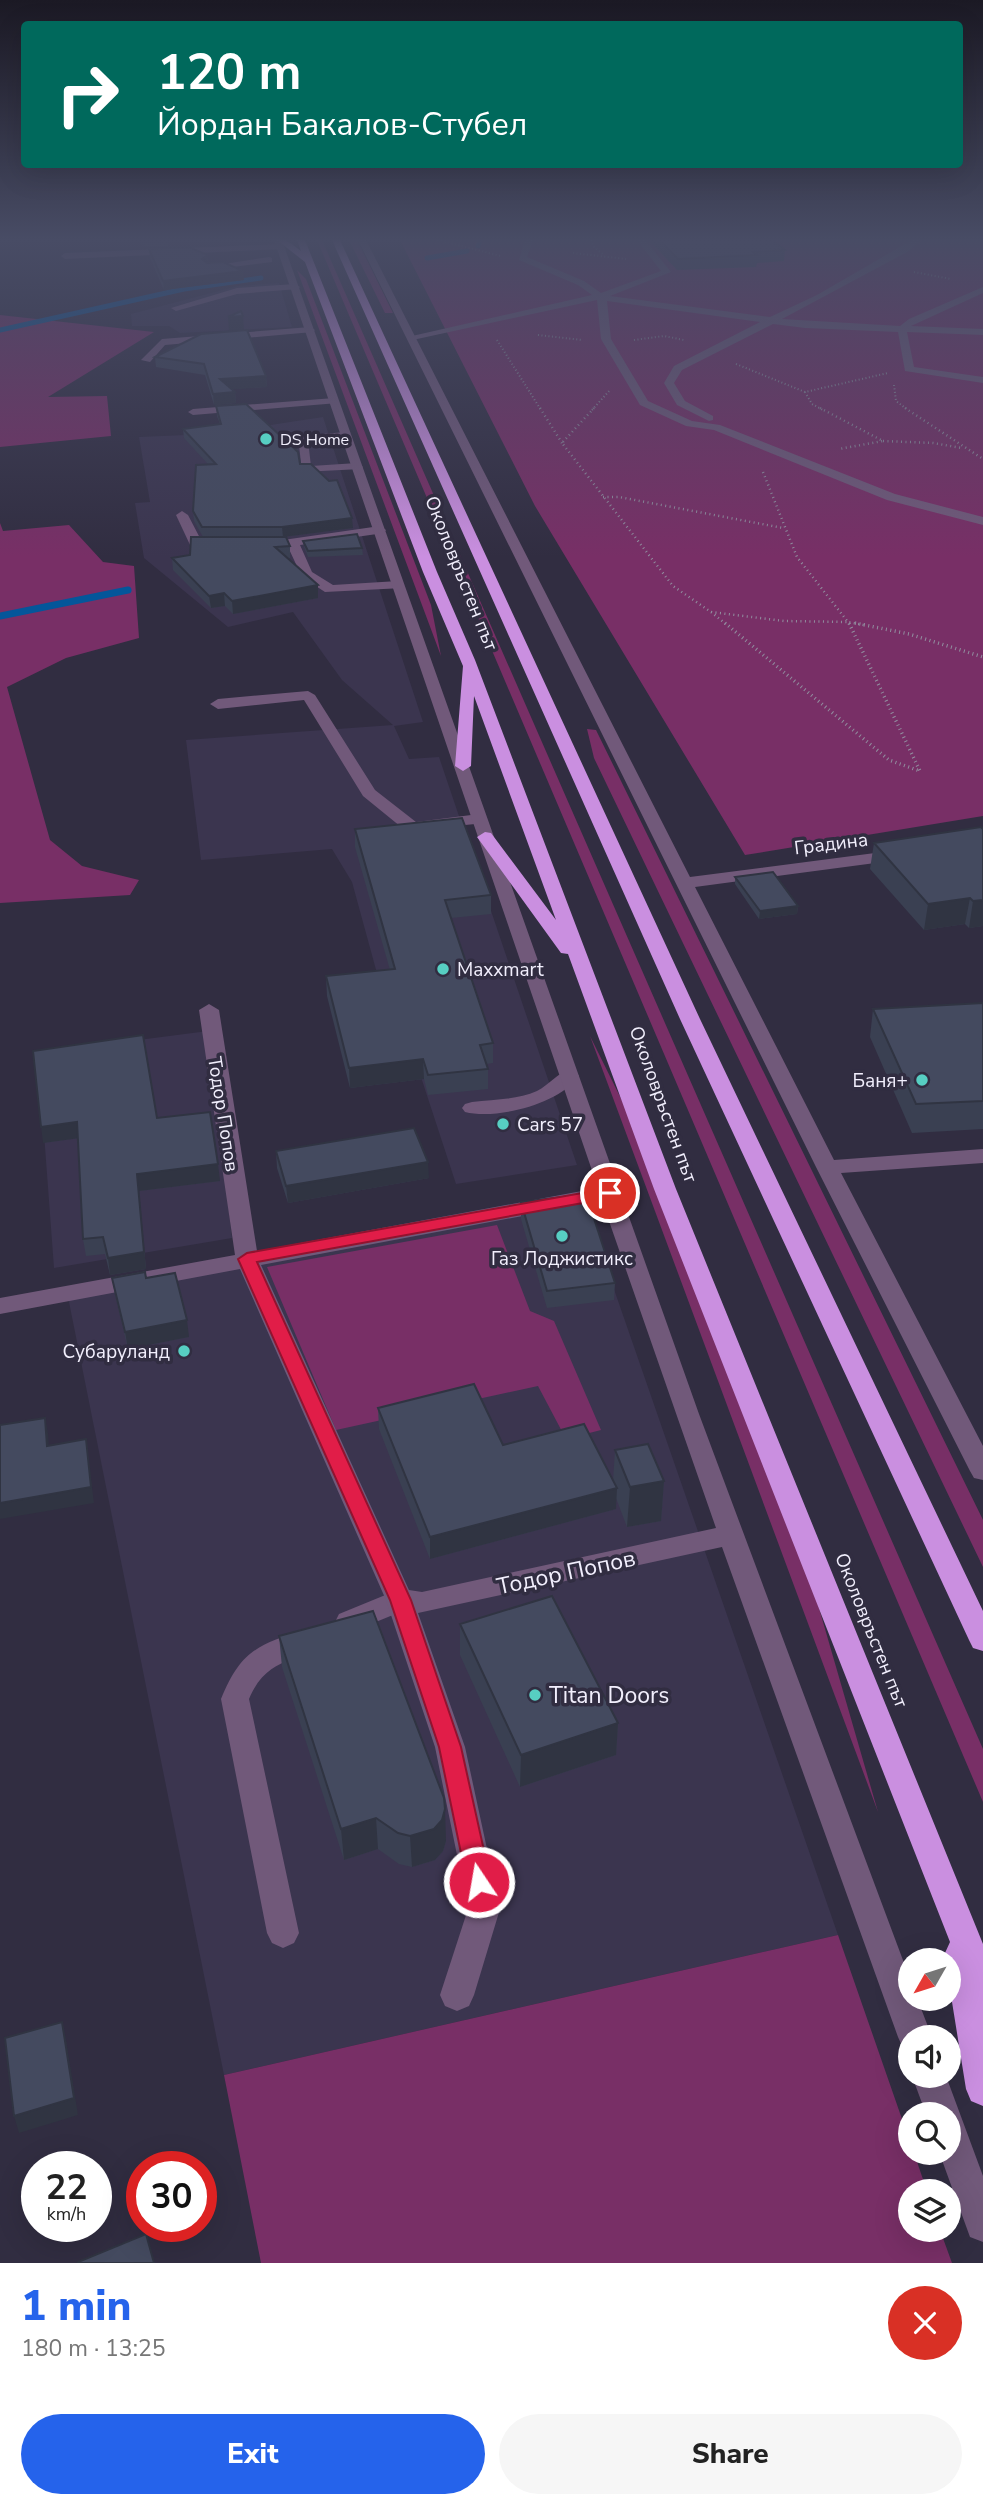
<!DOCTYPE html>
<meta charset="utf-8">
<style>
body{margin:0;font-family:"Nunito Sans",sans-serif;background:#f6f6f6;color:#222;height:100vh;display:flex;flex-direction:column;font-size:26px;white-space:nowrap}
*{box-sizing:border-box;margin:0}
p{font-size:23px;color:#767676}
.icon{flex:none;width:38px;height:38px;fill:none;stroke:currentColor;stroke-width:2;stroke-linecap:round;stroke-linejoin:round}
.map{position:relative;height:2263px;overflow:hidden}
.sheet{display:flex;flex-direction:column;background:#fff;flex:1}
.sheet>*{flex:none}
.hud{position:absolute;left:21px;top:21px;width:942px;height:147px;border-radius:7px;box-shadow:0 7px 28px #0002;background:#00695c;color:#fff;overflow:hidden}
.needle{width:46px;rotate:231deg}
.fabs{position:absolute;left:898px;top:1948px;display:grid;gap:14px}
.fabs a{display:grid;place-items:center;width:63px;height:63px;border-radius:50%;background:#fff;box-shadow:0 7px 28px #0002;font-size:35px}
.speed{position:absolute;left:21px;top:2151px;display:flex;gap:14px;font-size:35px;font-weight:700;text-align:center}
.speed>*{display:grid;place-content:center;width:91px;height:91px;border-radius:50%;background:#fff;box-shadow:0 7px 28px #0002;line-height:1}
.speed small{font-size:18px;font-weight:400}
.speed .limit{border:10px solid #d22;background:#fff;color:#111}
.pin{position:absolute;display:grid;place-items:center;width:60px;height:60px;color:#fff;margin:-30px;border:4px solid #fff;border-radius:50%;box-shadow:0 2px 7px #0007}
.me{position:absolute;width:77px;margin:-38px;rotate:348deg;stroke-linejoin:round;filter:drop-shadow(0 0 5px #0008)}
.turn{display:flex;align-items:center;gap:24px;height:147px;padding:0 21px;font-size:32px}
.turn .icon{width:91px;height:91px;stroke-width:2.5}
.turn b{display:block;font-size:49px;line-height:60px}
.round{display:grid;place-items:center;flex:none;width:74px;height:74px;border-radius:37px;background:#f6f6f6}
.overview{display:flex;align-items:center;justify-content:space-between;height:119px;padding:0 21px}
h1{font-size:42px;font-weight:800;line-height:52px;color:#2563eb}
.action{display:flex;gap:14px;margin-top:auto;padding:14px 21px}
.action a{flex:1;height:80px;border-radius:42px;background:#2563eb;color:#fff;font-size:28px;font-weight:800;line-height:80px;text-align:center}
.action a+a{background:#f6f6f6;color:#222}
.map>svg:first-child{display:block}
.built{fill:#3b354f}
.green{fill:#782f66}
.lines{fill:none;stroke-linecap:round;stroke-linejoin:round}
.stream-far1{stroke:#04569a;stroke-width:5}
.stream{stroke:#04569a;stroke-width:7}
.path-far2{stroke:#918e9f;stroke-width:2;stroke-dasharray:1 2.5;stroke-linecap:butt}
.path-far1{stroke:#918e9f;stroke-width:2.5;stroke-dasharray:1 3.5;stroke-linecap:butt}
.path{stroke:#918e9f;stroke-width:3.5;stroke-dasharray:1 3.5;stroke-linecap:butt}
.lane{fill:#71597a;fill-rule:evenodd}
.street{fill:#71597a;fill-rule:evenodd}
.highway{fill:#ca8fe0;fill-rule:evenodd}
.wall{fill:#3a4052}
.shaded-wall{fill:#303442}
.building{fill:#444a5f;stroke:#303442;stroke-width:2}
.route{fill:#e11d48;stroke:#92132f;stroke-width:2}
.poi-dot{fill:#57cec2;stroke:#312d41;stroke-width:2.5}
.labels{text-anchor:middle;stroke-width:7;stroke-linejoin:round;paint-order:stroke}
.far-poi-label{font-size:16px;fill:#f2effd;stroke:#312d41;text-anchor:start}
.street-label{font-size:19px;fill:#f2effd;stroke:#312d41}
.poi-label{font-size:19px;fill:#f2effd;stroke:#312d41;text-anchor:start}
.near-street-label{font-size:23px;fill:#f2effd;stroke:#312d41}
.near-poi-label{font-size:23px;fill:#f2effd;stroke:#312d41;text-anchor:start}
</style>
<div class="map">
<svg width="983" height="2263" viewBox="0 0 983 2263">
<rect width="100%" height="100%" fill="#312d41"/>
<!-- built -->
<path class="built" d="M279 283 292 327 180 333 169 326H132L131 314 238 286Z
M323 417 423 722 394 726 409 759 439 757 577 1165 456 1184 419 1071 404 1072 352 882 332 849 201 860 186 740 393 725 342 680 293 612 228 627 144 558 135 503 150 502 139 437 210 434Z
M208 1031 232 1238 54 1268 38 1053Z
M582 1197 838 1935 224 2075 67 1292Z"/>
<!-- green -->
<path class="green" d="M317 240H322L983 1749V1802Z
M349 240H357L393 313H385Z
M400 240H983V816L745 855 535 506Z
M297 270 306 279 431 605 441 656Z
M0 315 154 332 48 397 107 396 111 436 0 447Z
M0 523 3 531 69 525 103 562 134 566 139 638 66 658 7 687 50 840 82 866 139 880 130 895 0 903Z
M587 729 596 730 983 1520V1567L594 758Z
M590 1036 642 1141 812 1584 878 1812Z
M497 1225 530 1311 554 1321 601 1430 566 1439 538 1386 336 1430 267 1267Z
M838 1935 910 2142V2152L914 2153 927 2191H910V2230H940L952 2263H261L224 2075Z"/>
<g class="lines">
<!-- stream-far1 -->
<path class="stream-far1" d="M478 246 480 240
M427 258 467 251
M0 330 184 289 261 278"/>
<!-- stream -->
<path class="stream" d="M0 616 128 590"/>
<!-- path-far2 -->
<path class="path-far2" d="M438 240 501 256
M592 240 593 246 604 255
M573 253 626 259
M914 272 951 279
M538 335 582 340
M497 340 541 410
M634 340 664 336 684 340
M736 364 805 392 888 373
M894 385 896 401 908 410
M805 392 812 404 823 410
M592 410 610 390"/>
<!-- path-far1 -->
<path class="path-far1" d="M540 408 562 443
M594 408 562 443 673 586 711 612
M820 408 883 441 839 449
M905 408 983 459
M883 441 933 443 962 448
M763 472 797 557 848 622 864 625
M603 497H619L783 528
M711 612 784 621 848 622 850 625
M711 612 727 625"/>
<!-- path -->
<path class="path" d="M725 623 889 760 920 771 849 623
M855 623 909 634 983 657"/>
<!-- lane -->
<path class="lane" d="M525 240H533L527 257 584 281 601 293 661 271 637 240H645L671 272 610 296 770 317 817 295 912 240H921L909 251 782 319 900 326 909 319 983 287V293L911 326 983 329V335L907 332 914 367 983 377V383L905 371 898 332 805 328 773 324 682 370 674 383 685 401 713 416V420L709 421 677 405 664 383 674 366 760 322 607 301 611 339 648 401 692 421 720 425 895 494 983 517V525L887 500 714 430 686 426 640 405 601 339 597 300 408 341V337L412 336 592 295 578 285 519 260Z
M281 244 284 249 65 259 61 256 65 253Z
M269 257 272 258V262L209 270 205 267Z
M295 284 300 287 298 289 237 294 176 311 171 308 237 288Z
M310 327 315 330 313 332 165 345 150 362 141 360 162 339Z
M334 398 339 401 338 403 193 415 188 412 193 409Z
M346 432 350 433V437L308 441 311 466 357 463 363 467 361 469 302 472 298 436Z
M182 511 188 515 201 540 223 541V547H191L176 515Z
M380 526 386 530 384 533 300 545 312 572 333 585 398 581 403 582V588L325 592 302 577 288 547 261 548 255 544 261 540H283Z
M308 691 315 695 375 790 416 822 479 814 485 815 487 819 485 823 406 831 363 796 304 700 218 709 210 704 218 699Z
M569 1070 576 1072 579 1076C559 1104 497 1120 465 1112L462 1108 465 1104 472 1102C494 1099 517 1100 537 1091 549 1085 557 1073 569 1070Z
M400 1589 410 1592 414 1600 410 1608 349 1633 339 1630 335 1622 339 1614Z
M306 1629 316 1632 320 1640C307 1665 269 1651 249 1699L299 1933 294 1943 283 1948 272 1943 267 1933 221 1699C241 1650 258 1645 306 1629Z"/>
<!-- street -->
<path class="street" d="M274 240H282L699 1414 910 1979V1998H917L932 2037H910V2051L903 2048 898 2037 722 1547 418 1613 465 1747 500 1909 474 1995 469 2006 457 2011 445 2006 440 1995 468 1909 435 1747 386 1600 240 1269 0 1314V1298L235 1255 199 1010 209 1004 219 1010 257 1251 598 1188ZM602 1201 716 1528 422 1592 409 1590 261 1265Z
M358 240H366L690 877 898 850 907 855 898 860 695 887 834 1160 983 1149V1163L841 1173 983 1446V1480L974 1478 970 1471 816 1167Z
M912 2076H946L983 2176V2242L970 2237 939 2152H948V2114H926Z"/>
<!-- highway -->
<path class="highway" d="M277 240H286L301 251 297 240H305L437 572 475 660 676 1189 983 1944V2106L971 2101 966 2089 948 1977V1960H946L945 1953 950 1942 654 1189 568 954 561 953 477 837 485 832 491 833 556 920 474 696 471 766 463 771 455 766 463 666 423 572 305 262Z
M332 240H340L700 1019 983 1611V1651L973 1648 969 1640 680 1019Z"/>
</g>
<!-- wall -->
<path class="wall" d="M142 240H164L168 241V246L145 247Z
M649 240H772L785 250 784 261 757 263 756 267 677 270Z
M149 249 207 255 208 263 244 280 164 290 150 258Z
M201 334 266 376 267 387 231 389 235 392 236 403 214 405 205 375 156 367 155 357Z
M216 406 300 464 353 528 283 537H203L194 521 193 511 208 464 184 438 183 429 220 424 217 416Z
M191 537 290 546V558H288L318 598 233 614 225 606 211 608 173 570 172 558 190 555Z
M303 541 362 548 363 555 308 557 304 547Z
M981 827 983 926 969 928 965 924 924 930 870 869 874 843Z
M355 829 491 895V914L451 918 493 1043V1063L486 1064 488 1069V1089L428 1095 424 1079 350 1088 327 996 326 976 390 970 355 847Z
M735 877 798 906 797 914 759 919 735 884Z
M983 1003V1129L912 1133 870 1037 873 1009Z
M157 1118 220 1181 139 1191 146 1269 110 1275 105 1254 86 1256 83 1239 78 1138 43 1143Z
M276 1151 429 1178 288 1203 277 1168Z
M521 1202 615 1283 614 1300 547 1308 521 1219Z
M112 1278H146L189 1337 128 1349 115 1295Z
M378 1408 503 1445 613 1481 615 1450 664 1481 661 1521 627 1527 616 1498V1509L430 1559 379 1429Z
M460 1624 618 1723 616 1755 520 1787 460 1655Z
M279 1636 446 1841 443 1851 435 1860 412 1867 399 1864 378 1849 344 1860 282 1667Z"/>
<!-- shaded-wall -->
<path class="shaded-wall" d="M207 255 208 264 202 259Z
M243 271 244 280 164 290 163 281Z
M243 316 244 330 229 331 228 317Z
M266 376 267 387 221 390 220 379Z
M235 392 236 403 214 405 213 394Z
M352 518 353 528 283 537 282 527Z
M318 585V598L233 614 232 601Z
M224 593 225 606 211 608 209 596Z
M970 898 965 924 924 930 928 904Z
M983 900V926L969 928 973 901Z
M798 906 797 914 759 919 760 911Z
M423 1059 424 1079 350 1088 349 1068Z
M77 1122 80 1138 43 1143 41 1127Z
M428 1162 429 1178 288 1203 286 1186Z
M218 1164 220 1181 139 1191 146 1269 110 1275 108 1258 137 1174Z
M187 1320 189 1337 128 1349 125 1332Z
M45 1418 48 1433 50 1462 47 1446Z
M86 1439 94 1503 0 1519V1503Z
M664 1481 661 1521 627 1527 630 1487Z
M617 1488 616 1509 430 1559V1537Z
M618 1723 616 1755 520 1787 521 1755Z
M445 1809 446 1841 443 1851 435 1860 412 1867 410 1836Z
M376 1818 378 1849 344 1860 341 1829Z
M62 2022 66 2039 78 2115 19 2133 14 2116Z"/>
<!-- building -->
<path class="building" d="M144 240H164L168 241 145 242Z
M660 240H772L785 250 753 252 757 255 678 259Z
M189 247 207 255 202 259 207 263 223 262 243 271 163 281 149 249Z
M241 311 243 316 228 317Z
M247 330 266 376 220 379 235 392 213 394 204 364 155 357 201 334Z
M246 404 298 452 300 464H311L329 481 337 480 352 518 282 527H202L193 511 196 465 216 464 183 429 221 424 216 406Z
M357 534 362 548 308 551 303 541Z
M191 537H286L290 546 275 547 318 585 232 601 224 593 209 596 172 558 190 555Z
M462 818 491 895 445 900 493 1043 480 1045 488 1069 428 1075 423 1059 349 1068 326 976 395 969 355 829Z
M981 827 983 829V900L973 901 970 898 928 904 874 843Z
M773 872 798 906 760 911 735 877Z
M983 1003V1101L916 1104 873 1009Z
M143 1035 157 1118 210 1112 218 1164 137 1174 144 1252 108 1258 103 1237 83 1239 77 1122 41 1127 33 1051Z
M414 1128 428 1162 286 1186 276 1151Z
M586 1194 615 1283 547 1291 521 1202Z
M145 1272 146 1278 175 1273 187 1320 125 1332 112 1278Z
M474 1384 503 1445 584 1424 617 1488 430 1537 378 1408Z
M45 1418 47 1446 86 1439 91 1487 0 1503V1425Z
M648 1444 664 1481 630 1487 615 1450Z
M552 1596 618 1723 521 1755 460 1624Z
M373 1611 444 1798 445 1809 442 1820 434 1829 410 1836 398 1833 376 1818 341 1829 279 1636Z
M62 2022 74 2098 14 2116 5 2038Z
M146 2234 154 2263H79L78 2262Z"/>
<!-- sky -->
<linearGradient id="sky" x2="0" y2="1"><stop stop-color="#1b1924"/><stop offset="0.43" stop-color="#484c65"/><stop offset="1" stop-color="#484c65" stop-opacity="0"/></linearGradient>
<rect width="983" height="557" fill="url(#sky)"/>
<!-- route -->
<path class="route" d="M610 1188 618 1193 616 1197 257 1262 411 1600 461 1747 491 1882 487 1890 479 1893 470 1890 467 1882 439 1747 390 1600 238 1259 247 1253Z"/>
<!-- markers -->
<g class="poi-dot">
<circle cx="266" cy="439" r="7"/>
<circle cx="443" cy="969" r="7"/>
<circle cx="922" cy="1080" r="7"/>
<circle cx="503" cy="1124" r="7"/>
<circle cx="562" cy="1236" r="7"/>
<circle cx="184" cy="1351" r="7"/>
<circle cx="535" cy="1695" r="7"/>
</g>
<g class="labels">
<!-- far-poi labels -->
<g class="far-poi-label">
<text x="280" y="445">DS Home</text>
</g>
<!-- street labels -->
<g class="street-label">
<text transform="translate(462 573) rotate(68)" y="7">Околовръстен път</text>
<text transform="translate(831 843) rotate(-7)" y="7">Градина</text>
<text transform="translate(664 1104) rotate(70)" y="7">Околовръстен път</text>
<text transform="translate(224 1114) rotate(81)" y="7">Тодор Попов</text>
<text transform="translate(872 1630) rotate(68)" y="7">Околовръстен път</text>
</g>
<!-- poi labels -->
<g class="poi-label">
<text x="457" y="976">Maxxmart</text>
<text x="908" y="1087" text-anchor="end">Баня+</text>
<text x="517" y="1131">Cars 57</text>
<text x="562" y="1265" text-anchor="middle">Газ Лоджистикс</text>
<text x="170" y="1358" text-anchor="end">Субаруланд</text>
</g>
<!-- near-street labels -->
<g class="near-street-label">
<text transform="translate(566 1572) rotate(-12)" y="8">Тодор Попов</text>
</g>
<!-- near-poi labels -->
<g class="near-poi-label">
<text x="549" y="1703">Titan Doors</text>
</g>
</g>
</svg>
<div class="fabs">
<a><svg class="needle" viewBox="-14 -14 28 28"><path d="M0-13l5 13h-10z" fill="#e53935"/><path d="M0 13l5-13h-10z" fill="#767676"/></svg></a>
<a><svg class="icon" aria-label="sound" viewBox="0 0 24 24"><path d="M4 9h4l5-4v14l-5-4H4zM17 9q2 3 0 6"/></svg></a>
<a><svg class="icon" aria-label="search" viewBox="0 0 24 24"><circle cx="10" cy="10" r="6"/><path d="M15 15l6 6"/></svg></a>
<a><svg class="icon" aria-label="layers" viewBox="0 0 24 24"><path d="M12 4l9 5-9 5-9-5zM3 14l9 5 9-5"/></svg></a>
</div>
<div class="speed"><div>22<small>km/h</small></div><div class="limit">30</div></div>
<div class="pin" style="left:610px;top:1193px;background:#d93025"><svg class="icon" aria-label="arrive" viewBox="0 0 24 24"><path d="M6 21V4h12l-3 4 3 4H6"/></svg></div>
<svg class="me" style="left:479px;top:1882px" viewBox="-20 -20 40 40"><circle r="17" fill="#e11d48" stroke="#fff" stroke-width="3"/><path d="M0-11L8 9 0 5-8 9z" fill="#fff"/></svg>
<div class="hud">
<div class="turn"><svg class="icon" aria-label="right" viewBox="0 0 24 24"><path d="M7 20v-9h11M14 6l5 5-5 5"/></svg><div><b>120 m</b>Йордан Бакалов-Стубел</div></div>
</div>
</div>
<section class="sheet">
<div class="overview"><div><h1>1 min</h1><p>180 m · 13:25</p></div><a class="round" style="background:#d93025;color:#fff"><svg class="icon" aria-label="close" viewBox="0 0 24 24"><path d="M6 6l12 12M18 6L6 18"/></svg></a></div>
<div class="action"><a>Exit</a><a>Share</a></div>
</section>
